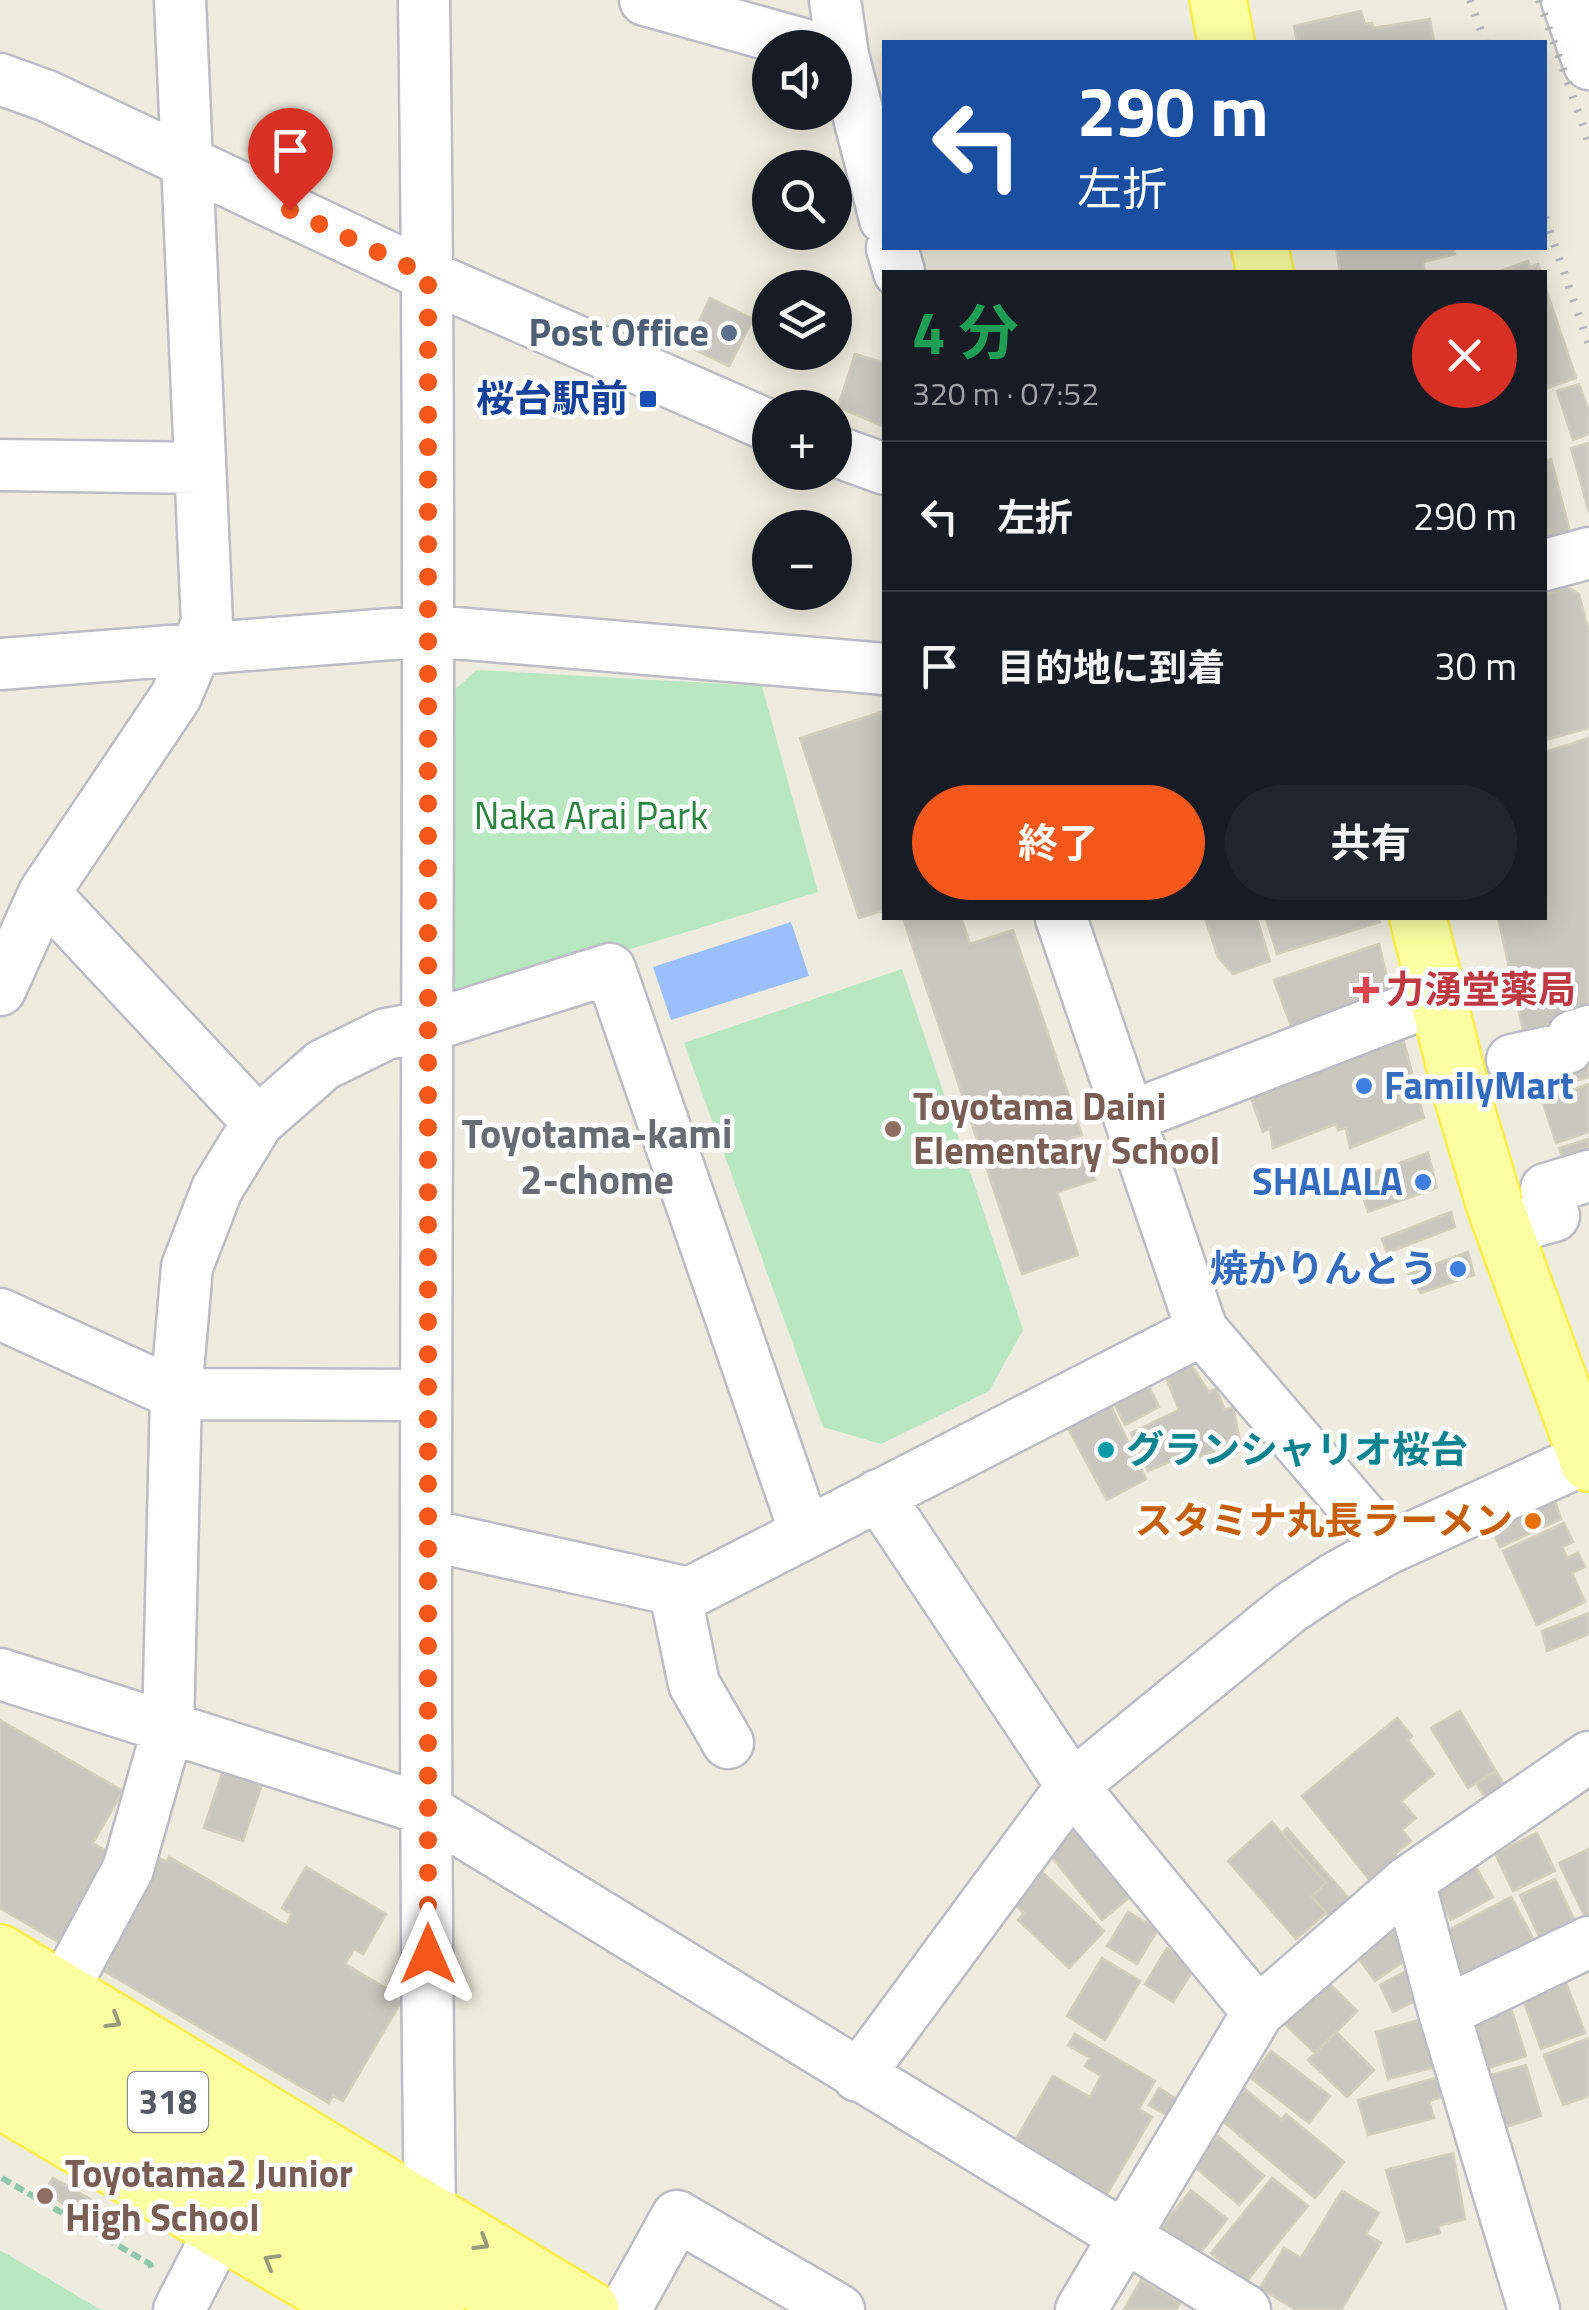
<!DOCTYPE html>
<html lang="ja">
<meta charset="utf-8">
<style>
body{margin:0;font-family:"Titillium Web","Noto Sans JP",sans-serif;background:#20242c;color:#f1f3f6;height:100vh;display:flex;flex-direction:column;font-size:38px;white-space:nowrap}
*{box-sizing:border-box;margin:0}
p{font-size:32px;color:#9ea1a6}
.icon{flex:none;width:55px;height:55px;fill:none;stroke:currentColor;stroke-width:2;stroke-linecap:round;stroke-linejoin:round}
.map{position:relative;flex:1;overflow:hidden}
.drawer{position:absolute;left:882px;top:270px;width:665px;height:650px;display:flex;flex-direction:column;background:#171b24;border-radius:0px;box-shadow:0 5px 25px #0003}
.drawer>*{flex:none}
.banner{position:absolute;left:882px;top:40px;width:665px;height:210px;border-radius:0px;box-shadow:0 5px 25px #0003;background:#1a4fa0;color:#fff;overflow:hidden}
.fabs{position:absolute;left:752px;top:30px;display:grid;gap:20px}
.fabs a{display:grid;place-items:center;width:100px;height:100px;border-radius:50%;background:#171b24;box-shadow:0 5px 25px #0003;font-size:50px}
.pin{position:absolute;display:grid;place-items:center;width:85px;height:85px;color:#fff;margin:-102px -42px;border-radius:50% 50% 50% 0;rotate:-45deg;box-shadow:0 0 10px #0007}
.pin .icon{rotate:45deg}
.me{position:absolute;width:110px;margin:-55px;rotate:0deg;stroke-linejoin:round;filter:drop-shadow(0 0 8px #0008)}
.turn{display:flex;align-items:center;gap:35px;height:210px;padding:0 30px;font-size:45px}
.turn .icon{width:130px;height:130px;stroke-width:2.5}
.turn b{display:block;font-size:70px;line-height:85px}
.round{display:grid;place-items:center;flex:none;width:105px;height:105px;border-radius:52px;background:#20242c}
.overview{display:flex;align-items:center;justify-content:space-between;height:170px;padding:0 30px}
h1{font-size:60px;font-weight:700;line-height:75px;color:#1e9e55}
.primary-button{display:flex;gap:20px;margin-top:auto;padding:20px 30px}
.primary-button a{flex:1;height:115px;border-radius:60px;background:#f6581b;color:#fff;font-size:40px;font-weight:700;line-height:115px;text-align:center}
.primary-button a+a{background:#20242c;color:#f1f3f6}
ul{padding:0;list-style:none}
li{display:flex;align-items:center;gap:30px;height:150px;padding:0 30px;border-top:2px solid #363941}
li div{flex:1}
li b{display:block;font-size:38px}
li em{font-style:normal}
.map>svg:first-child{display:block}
.green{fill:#b8e7c2}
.water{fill:#9cc0ff}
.building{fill:#c9c8be;stroke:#d1cfbd;stroke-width:2.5}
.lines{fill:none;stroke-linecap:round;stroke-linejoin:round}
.minor-casing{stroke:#bcbdc4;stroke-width:55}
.major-casing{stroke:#fcee48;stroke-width:60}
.path{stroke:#91c8ac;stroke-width:6;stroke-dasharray:10 5;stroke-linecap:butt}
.minor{stroke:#fff;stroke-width:50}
.major{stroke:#fbffa1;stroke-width:55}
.rail{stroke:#b5b6b6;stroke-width:8;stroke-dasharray:2.5 12;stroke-linecap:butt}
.oneway{stroke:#999c7b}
.route{stroke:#f6581b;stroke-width:18;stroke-dasharray:0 32.4}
.service-dot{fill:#5c6f8a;stroke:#fff;stroke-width:4}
.transit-dot{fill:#1a4fb4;stroke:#fff;stroke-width:4}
.health-dot{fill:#e0444e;stroke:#fff;stroke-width:4}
.shop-dot{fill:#3f7fe0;stroke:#fff;stroke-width:4}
.education-dot{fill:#8d6e63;stroke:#fff;stroke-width:4}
.culture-dot{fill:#0f9aa8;stroke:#fff;stroke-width:4}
.food-dot{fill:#e8710a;stroke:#fff;stroke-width:4}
.labels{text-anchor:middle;stroke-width:9;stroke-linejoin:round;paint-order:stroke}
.shield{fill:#fff;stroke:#8a8c90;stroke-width:2.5}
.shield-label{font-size:35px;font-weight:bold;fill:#585a61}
.service-label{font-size:38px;font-weight:bold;fill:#4e5e75;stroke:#fff;text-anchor:end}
.transit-label{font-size:38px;font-weight:bold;fill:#164399;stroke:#fff;text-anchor:end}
.park-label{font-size:38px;fill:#2d8342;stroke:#fff}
.health-label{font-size:38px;font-weight:bold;fill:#be3a42;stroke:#fff;text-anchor:start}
.shop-label{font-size:38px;font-weight:bold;fill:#366cbe;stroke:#fff;text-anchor:end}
.education-label{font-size:38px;font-weight:bold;fill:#785e54;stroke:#fff;text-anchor:start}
.culture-label{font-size:38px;font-weight:bold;fill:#0d838f;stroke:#fff;text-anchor:start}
.food-label{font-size:38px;font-weight:bold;fill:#c56008;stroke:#fff;text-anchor:end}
.neighbourhood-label{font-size:40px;font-weight:bold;fill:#696c73;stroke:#fff}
</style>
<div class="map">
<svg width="1589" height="2310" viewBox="0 0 1589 2310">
<rect width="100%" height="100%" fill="#edecde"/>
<!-- green -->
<path class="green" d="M477 670 762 686 818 892 462 1000 448 985 454 690Z
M902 969 1023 1330 989 1391 881 1444 823 1427 684 1043Z
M0 2250 101 2310H0Z"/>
<!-- water -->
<path class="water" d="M791 922 809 976 671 1020 653 967Z"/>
<!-- building -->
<path class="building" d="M1361 11 1365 24 1372 23 1373 28 1430 19 1434 42H1297L1294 26Z
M1336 248H1453L1455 254 1423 262 1425 272H1340Z
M1528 261 1530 267 1538 264 1541 272H1497Z
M1545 286 1576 378 1545 389Z
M710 298 753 319 729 366 687 346Z
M855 354 885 363V427L838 407Z
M1579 384 1589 412V434L1573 440 1557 391Z
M1589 443V512L1571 448Z
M1551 459 1570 532 1545 539V461Z
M1568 587 1579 594 1589 633V728L1545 740V595Z
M885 711V910L859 918 800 738Z
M1589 738V1015L1523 1030 1498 918H1545V752Z
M903 918H961L970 944 1013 930 1082 1135 1042 1148 1048 1169 1087 1156 1095 1180 1057 1192 1078 1255 1022 1274Z
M1205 918H1257L1270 961 1233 974 1218 957Z
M1266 918H1378L1380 922 1277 954Z
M1379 944 1391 994 1294 1034 1274 980Z
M1401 1031 1424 1118 1350 1148 1346 1128 1338 1130 1336 1124 1273 1148 1270 1128 1263 1132 1250 1095Z
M1589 1052V1077L1539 1092 1531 1070Z
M1589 1084V1132L1556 1143 1542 1100Z
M1589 1139V1166L1568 1173 1559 1148Z
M1428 1153 1437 1188 1368 1212 1357 1178Z
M1451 1212 1455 1227 1387 1253 1382 1239Z
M1468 1252 1474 1275 1421 1293 1409 1274Z
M1187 1359 1209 1392 1216 1389 1225 1410 1233 1407 1240 1441 1200 1457 1197 1450 1148 1471 1131 1433 1179 1410 1163 1370Z
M1148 1384 1159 1407 1125 1425 1112 1399Z
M1107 1398 1146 1479 1107 1500 1064 1421Z
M1552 1492 1561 1519 1500 1547 1488 1521Z
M1564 1523 1573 1542 1562 1547 1567 1558 1578 1553 1585 1567 1572 1573 1585 1602 1537 1625 1503 1551Z
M1589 1613V1634L1547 1651 1542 1631Z
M1460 1711 1496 1771 1468 1788 1431 1728Z
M1397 1718 1412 1736 1408 1740 1434 1774 1401 1801 1416 1818 1402 1830 1411 1841 1395 1854 1400 1860 1372 1883 1302 1796Z
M0 1720 123 1791 93 1843 111 1854 60 1943 0 1908Z
M224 1767 263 1781 243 1841 204 1828Z
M1496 1771 1505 1786 1485 1798 1476 1783Z
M1272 1822 1326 1883 1312 1896 1326 1913 1296 1939 1228 1861Z
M1084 1823 1137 1891 1102 1920 1048 1852Z
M1287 1828 1352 1902 1332 1920 1312 1896 1326 1883 1282 1833Z
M1537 1833 1555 1871 1513 1891 1495 1853Z
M1589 1849V1925L1559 1863Z
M156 1856 166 1862 169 1857 286 1925 292 1914 282 1908 306 1867 386 1914 363 1954 354 1949 345 1964 389 1990 387 1994 401 2002 343 2101 333 2096 329 2103 104 1971 108 1966 96 1958Z
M1472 1860 1493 1897 1451 1920 1431 1883Z
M1041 1871 1104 1931 1069 1968 1018 1920 1024 1913 1012 1902Z
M1555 1879 1578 1928 1543 1945 1520 1895Z
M1511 1897 1539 1949 1467 1988 1439 1935Z
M1128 1912 1158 1929 1137 1964 1107 1946Z
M1399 1927 1417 1952 1375 1981 1357 1956Z
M1167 1948 1195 1967 1173 2002 1145 1984Z
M1102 1958 1140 1981 1105 2040 1067 2016Z
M1410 1969 1421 1990 1411 1995 1415 2001 1393 2012 1380 1985Z
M1326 1980 1357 2011 1315 2053 1284 2023Z
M1566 1983 1585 2033 1541 2049 1523 1999Z
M1511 2008 1526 2056 1479 2071 1464 2023Z
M1430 2017 1443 2065 1388 2079 1376 2032Z
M1336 2032 1374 2070 1347 2097 1308 2060Z
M1075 2034 1155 2081 1139 2109 1152 2117 1107 2194 1016 2139 1053 2076 1090 2097 1101 2076 1085 2066 1090 2058 1068 2045Z
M1589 2038V2096L1563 2105 1544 2055Z
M1271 2051 1330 2096 1309 2123 1251 2078Z
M1526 2065 1541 2116 1499 2129 1484 2077Z
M1439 2077 1445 2096 1429 2101 1434 2118 1368 2135 1358 2100Z
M1159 2088 1176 2099 1166 2115 1149 2105Z
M1245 2089 1282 2120 1286 2114 1344 2162 1315 2198 1220 2119Z
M1218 2136 1264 2176 1239 2205 1193 2165Z
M1453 2153 1465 2219 1438 2226 1440 2233 1407 2242 1386 2170Z
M53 2178 99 2204 90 2219 44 2192Z
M1272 2178 1308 2206 1246 2282 1211 2253Z
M1191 2190 1227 2219 1199 2255 1162 2226Z
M1342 2191 1379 2213 1366 2234 1381 2243 1341 2310H1296L1260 2288 1284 2248 1301 2258Z
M1141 2280 1180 2303 1176 2310H1124Z"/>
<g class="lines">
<!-- minor casing -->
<g class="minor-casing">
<path id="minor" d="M424 0C435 737 419 1474 430 2211
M645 0 817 48
M835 0 843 55 885 219
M1567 0 1589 64
M0 79 47 96 428 276 770 426
M892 248 899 272
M835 451 885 469
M0 465 200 468
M1545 565 1589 553
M0 664 431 631 885 669
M44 893 258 1122
M1061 918 1202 1330 1389 1548
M0 990 44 893 176 696 207 623 180 0
M1512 1060 1567 1048 1573 1036 1589 1031
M1129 1117 1438 998
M1503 1230 1554 1216 1546 1189 1589 1176
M0 1314 176 1394 426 1395
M878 1495 1072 1786 1258 2012
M428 1535 689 1593 1202 1330
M675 1592 694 1684 728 1743
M0 1674 427 1810 1245 2310
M1409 1881 1444 2012 1534 2310
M63 1990 128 1869 168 1728 176 1394 187 1267 217 1189 258 1122 323 1065 386 1034 429 1026 610 969 805 1532
M1444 2012 1589 1942
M858 2076 1072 1786 1290 1608 1335 1578 1389 1548 1589 1457
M179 2310 220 2230
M625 2310 677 2216 839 2310
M1081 2310 1258 2012 1409 1881 1589 1757"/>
</g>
<!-- major casing -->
<g class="major-casing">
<path id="major" d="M1218 0 1226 42
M1260 248 1265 272
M1418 918 1463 1099 1495 1206 1589 1463
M0 1953 591 2310
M0 2002 523 2310
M0 2052 436 2310
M0 2100 355 2310"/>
</g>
<!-- path -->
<path class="path" d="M2 2178 150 2264 152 2270"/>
<!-- minor -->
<use href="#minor" class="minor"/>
<!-- major -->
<use href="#major" class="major"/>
<!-- rail -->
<path class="rail" d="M1470 0 1485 42
M1539 0 1589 143
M1545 217 1589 345"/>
</g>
<!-- one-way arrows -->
<defs><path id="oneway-chevron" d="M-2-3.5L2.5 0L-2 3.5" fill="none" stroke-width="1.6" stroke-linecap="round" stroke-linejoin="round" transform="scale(2.5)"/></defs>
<g class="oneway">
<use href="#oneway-chevron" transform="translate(114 2021) rotate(31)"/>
<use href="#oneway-chevron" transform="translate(482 2243) rotate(31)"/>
<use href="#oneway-chevron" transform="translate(271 2261) rotate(-150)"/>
</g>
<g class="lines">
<!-- route -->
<path class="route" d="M290 210 428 276V1954"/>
</g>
<!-- markers -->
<circle class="service-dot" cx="729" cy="333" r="10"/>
<rect class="transit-dot" x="638" y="389" width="20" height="20" rx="5"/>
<path class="health-dot" d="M1361 975h10v10h10v10h-10v10h-10v-10h-10v-10h10z"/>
<g class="shop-dot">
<circle cx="1364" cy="1086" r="10"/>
<circle cx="1423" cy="1182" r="10"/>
<circle cx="1458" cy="1269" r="10"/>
</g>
<g class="education-dot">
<circle cx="893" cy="1129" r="10"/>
<circle cx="45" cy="2196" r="10"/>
</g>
<circle class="culture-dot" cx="1106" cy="1450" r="10"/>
<circle class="food-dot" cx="1533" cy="1521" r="10"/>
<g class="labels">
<!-- shield labels -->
<rect class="shield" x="128" y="2072" width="80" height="60" rx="8"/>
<g class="shield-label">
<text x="168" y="2114">318</text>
</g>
<!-- service labels -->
<g class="service-label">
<text x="709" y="346">Post Office</text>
</g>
<!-- transit labels -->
<g class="transit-label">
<text x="628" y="412">桜台駅前</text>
</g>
<!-- park labels -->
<g class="park-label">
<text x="591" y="829">Naka Arai Park</text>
</g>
<!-- health labels -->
<g class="health-label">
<text x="1386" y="1003">力湧堂薬局</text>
</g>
<!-- shop labels -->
<g class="shop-label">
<text x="1384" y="1099" text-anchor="start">FamilyMart</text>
<text x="1403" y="1195">SHALALA</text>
<text x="1438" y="1282">焼かりんとう</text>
</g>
<!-- education labels -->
<g class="education-label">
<text x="913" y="1120">Toyotama Daini<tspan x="913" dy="44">Elementary School</tspan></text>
<text x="65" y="2187">Toyotama2 Junior<tspan x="65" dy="44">High School</tspan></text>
</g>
<!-- culture labels -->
<g class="culture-label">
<text x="1126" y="1463">グランシャリオ桜台</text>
</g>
<!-- food labels -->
<g class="food-label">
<text x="1513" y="1534">スタミナ丸長ラーメン</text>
</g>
<!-- neighbourhood labels -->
<g class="neighbourhood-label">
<text x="597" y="1148">Toyotama-kami<tspan x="597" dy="46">2-chome</tspan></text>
</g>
</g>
</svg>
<div class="fabs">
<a><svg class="icon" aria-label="sound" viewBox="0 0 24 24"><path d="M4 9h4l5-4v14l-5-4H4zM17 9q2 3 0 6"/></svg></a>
<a><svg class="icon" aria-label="search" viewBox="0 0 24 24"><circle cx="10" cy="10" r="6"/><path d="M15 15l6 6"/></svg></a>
<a><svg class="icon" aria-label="layers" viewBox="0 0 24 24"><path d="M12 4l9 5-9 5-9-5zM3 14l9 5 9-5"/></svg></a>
<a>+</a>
<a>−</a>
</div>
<div class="pin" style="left:290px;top:210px;background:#d93025"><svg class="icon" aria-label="arrive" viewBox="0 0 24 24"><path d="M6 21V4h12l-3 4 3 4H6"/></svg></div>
<svg class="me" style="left:428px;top:1954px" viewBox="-20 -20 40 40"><path d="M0-17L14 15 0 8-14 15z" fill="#f6581b" stroke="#fff" stroke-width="4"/></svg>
<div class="banner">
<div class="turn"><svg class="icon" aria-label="left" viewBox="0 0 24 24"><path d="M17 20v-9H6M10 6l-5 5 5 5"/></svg><div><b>290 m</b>左折</div></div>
</div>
<section class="drawer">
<div class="overview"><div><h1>4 分</h1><p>320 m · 07:52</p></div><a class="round" style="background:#d93025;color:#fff"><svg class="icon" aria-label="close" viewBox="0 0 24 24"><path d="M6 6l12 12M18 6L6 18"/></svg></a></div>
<ul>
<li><svg class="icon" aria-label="left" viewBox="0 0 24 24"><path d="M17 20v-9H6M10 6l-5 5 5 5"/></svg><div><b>左折</b></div><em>290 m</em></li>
<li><svg class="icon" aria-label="arrive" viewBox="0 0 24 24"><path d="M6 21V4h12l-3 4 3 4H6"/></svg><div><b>目的地に到着</b></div><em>30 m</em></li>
</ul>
<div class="primary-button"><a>終了</a><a>共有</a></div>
</section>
</div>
